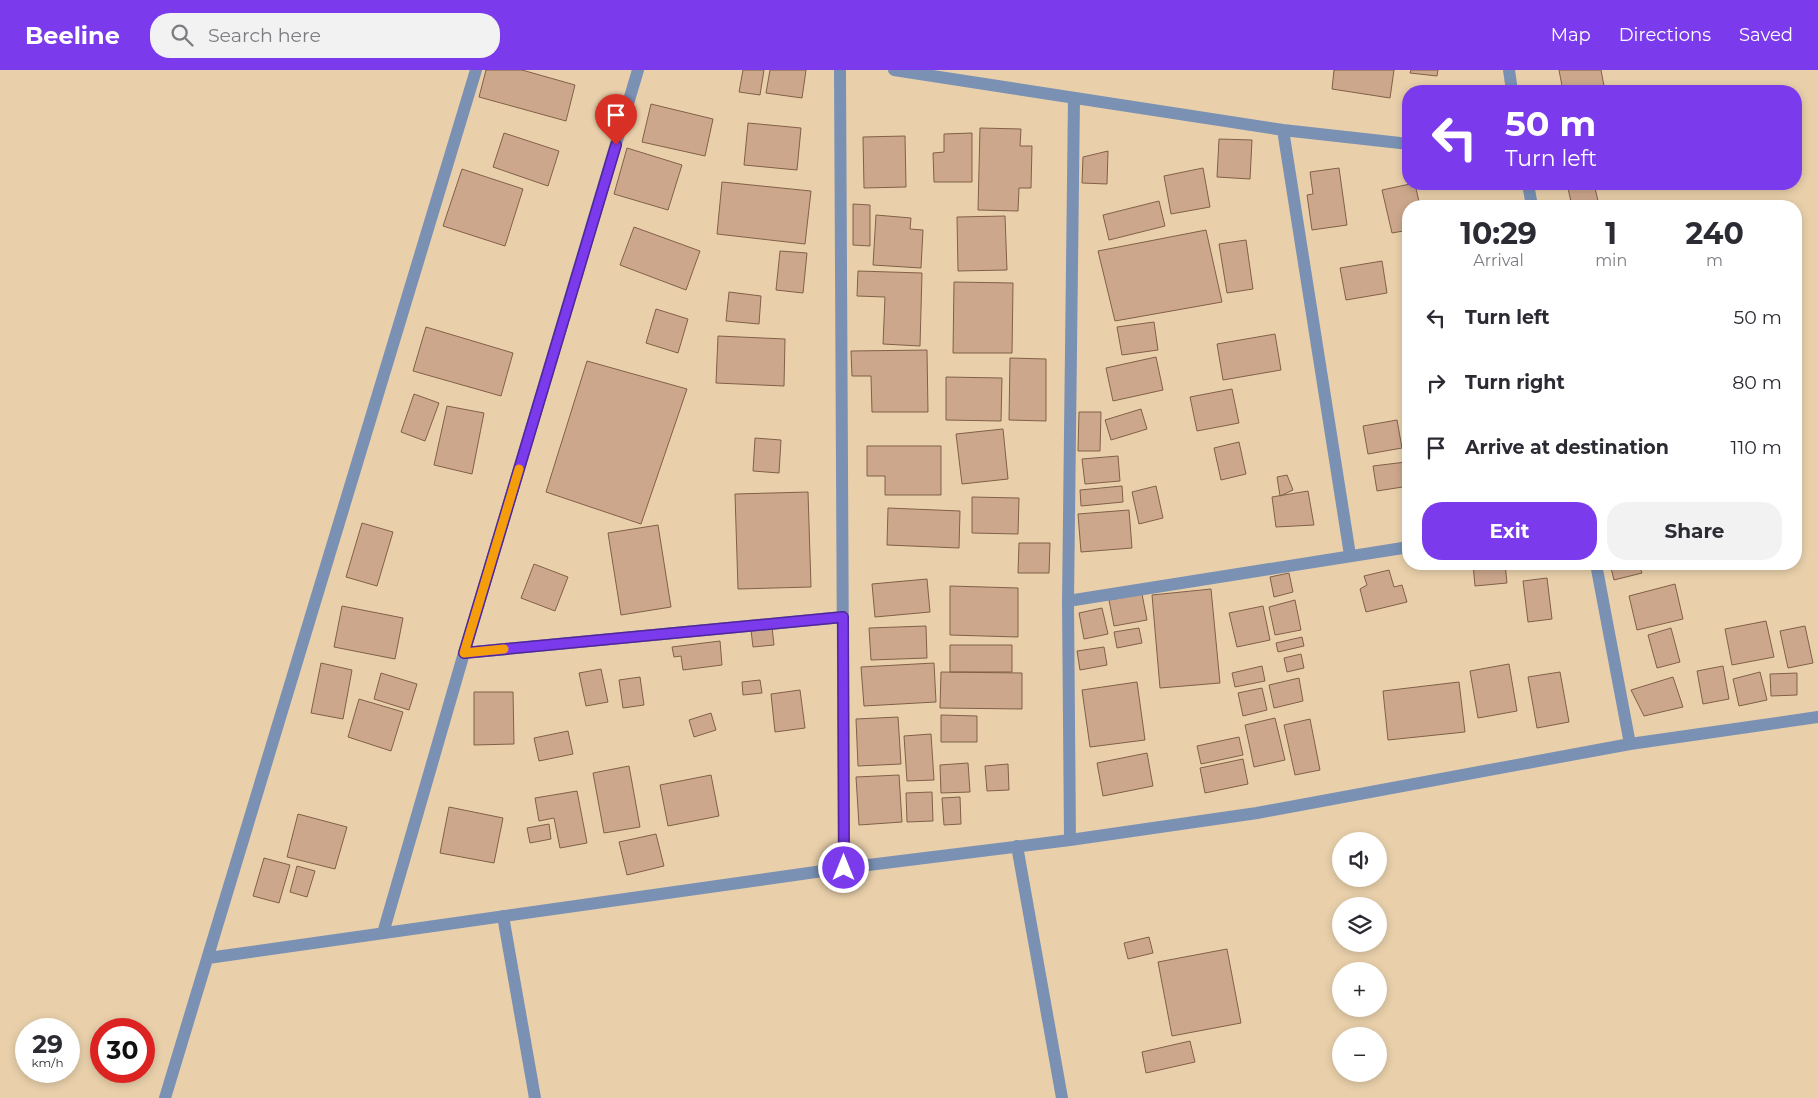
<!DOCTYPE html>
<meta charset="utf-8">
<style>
body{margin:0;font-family:Montserrat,sans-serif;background:#f2f2f3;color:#2b2b33;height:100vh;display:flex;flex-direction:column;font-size:19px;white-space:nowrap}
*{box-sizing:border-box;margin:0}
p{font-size:16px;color:#7c7c81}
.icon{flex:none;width:28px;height:28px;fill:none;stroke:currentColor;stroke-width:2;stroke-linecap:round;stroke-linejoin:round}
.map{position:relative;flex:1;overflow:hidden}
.panel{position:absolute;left:1402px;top:130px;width:400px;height:370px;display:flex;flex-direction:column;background:#fff;border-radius:20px;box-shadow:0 2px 8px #0003}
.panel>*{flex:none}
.hud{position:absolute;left:1402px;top:15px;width:400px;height:105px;border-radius:20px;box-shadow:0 2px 8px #0003;background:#7c3aed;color:#fff;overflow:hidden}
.tools{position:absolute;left:1332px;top:762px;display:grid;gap:10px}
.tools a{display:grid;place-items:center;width:55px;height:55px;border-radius:50%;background:#fff;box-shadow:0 2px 8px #0003;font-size:25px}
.speed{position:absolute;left:15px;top:948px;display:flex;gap:10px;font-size:25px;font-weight:700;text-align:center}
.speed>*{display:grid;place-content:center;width:65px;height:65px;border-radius:50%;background:#fff;box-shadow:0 2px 8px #0003;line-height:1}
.speed small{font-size:12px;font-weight:400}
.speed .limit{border:8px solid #d22;background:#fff;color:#111}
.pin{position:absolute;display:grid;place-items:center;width:42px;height:42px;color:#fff;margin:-51px -21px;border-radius:50% 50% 50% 0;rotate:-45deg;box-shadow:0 0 5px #0007}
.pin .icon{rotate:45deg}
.me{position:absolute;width:55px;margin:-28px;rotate:0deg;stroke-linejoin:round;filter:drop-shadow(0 0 4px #0008)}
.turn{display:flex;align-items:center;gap:18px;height:105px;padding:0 20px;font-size:22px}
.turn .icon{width:65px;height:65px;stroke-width:2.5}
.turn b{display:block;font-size:35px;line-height:42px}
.eta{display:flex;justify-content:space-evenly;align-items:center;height:85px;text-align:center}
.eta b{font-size:30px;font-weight:700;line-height:35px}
.action{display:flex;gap:10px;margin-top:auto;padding:10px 20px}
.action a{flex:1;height:58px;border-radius:20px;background:#7c3aed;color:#fff;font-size:20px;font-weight:700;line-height:58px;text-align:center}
.action a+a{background:#f2f2f3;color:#2b2b33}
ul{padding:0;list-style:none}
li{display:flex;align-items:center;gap:15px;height:65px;padding:0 20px}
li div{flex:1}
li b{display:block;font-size:19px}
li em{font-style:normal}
header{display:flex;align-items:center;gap:30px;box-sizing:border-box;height:70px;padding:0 25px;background:#7c3aed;color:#fff}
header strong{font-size:24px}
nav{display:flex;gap:28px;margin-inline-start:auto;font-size:18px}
.search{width:350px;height:45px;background:#f2f2f3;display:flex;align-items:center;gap:12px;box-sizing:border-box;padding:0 18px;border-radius:20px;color:#7c7c81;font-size:19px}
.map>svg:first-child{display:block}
.building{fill:#cca78c;stroke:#816047}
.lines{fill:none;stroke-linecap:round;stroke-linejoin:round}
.minor{stroke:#7a91b4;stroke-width:12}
.route-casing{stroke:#51269a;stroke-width:12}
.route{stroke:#7c3aed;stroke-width:9}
.slow{stroke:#f59e0b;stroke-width:9}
</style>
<header>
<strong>Beeline</strong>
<div class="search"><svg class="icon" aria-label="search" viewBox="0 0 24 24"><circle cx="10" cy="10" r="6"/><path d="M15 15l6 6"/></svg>Search here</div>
<nav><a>Map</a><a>Directions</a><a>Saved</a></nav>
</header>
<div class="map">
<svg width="1818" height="1028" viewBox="0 0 1818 1028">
<rect width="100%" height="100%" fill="#e9d0ab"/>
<!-- building -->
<path class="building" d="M486 0H522L575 15 566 51 479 27Z
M743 0H764L760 25 739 22Z
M770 0H806L802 28 766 23Z
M1334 0H1394L1390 28 1332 19Z
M1411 0H1438L1437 6 1410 3Z
M1559 0H1601L1605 21H1563Z
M651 34 713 49 705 86 642 72Z
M748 53 801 58 797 100 744 95Z
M980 58 1021 59 1020 76H1032L1031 118H1019L1018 141 978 140Z
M504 63 559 81 548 116 493 97Z
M972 63V112H934L933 83 944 82V64Z
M905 66 906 117 864 118 863 67Z
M1219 69 1252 70 1250 109 1217 107Z
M627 78 682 95 668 140 614 124Z
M1108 81 1107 114 1082 113 1083 87Z
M1203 98 1210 137 1171 144 1164 106Z
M1339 98 1347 155 1312 160 1307 125 1313 124 1310 102Z
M462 99 523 119 505 176 443 156Z
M722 112 811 121 805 174 717 164Z
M1410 114H1415L1420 136H1409V160L1392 163 1382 120Z
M1567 114H1594L1599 135 1572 136Z
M1159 131 1165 156 1109 170 1103 145Z
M853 134 870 135V176L853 175Z
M876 145 911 148 910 159 923 160 921 198 873 195Z
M1005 146 1007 200 958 201 957 147Z
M634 157 700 181 686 220 620 195Z
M1206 160 1222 232 1115 251 1098 181Z
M1246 170 1253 219 1227 223 1219 174Z
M780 181 807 183 803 223 776 220Z
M1382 191 1387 223 1346 230 1340 198Z
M858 201 922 203 920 276 883 274 885 227 857 226Z
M954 212 1013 213 1012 283H953Z
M729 222 761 226 759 254 726 251Z
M656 239 688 249 678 283 646 273Z
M1154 252 1158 280 1122 285 1117 257Z
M426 257 513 283 501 326 413 301Z
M1275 264 1281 300 1223 310 1217 274Z
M718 266 785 269 784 316 716 313Z
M927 280 928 342H872L871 306H852L851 281Z
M1156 287 1163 320 1113 331 1106 298Z
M1010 288 1046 289V351L1009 350Z
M587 291 687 319 641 454 546 422Z
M946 307 1002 308 1001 351 946 350Z
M1232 319 1239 353 1197 361 1190 327Z
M414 324 439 333 425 371 401 362Z
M447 336 484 343 472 404 434 395Z
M1141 339 1147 359 1111 370 1105 350Z
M1079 342H1101L1100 381H1078Z
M1397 350 1402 378 1368 384 1363 356Z
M1003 359 1008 409 962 414 956 364Z
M755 368 781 370 779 403 753 401Z
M1239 372 1246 404 1221 410 1214 378Z
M867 376H941V425H885V406H867Z
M1118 386 1120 411 1085 414 1082 389Z
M1406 392 1409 416 1377 421 1373 396Z
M1287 405 1293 420 1280 426 1277 407Z
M1122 416 1123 432 1081 436 1080 420Z
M1156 416 1163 448 1139 454 1132 422Z
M1308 421 1314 455 1276 457 1272 427Z
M808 422 811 517 738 519 735 424Z
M972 427 1019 428 1018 464 972 463Z
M888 438 960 441 959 478 887 475Z
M1129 440 1132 478 1081 482 1078 444Z
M362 453 393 462 377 516 346 507Z
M658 455 671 537 621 545 608 463Z
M1019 473H1050L1049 503H1018Z
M534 494 568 507 555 541 521 528Z
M1473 494H1505L1507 513 1475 516Z
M1610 494H1639L1642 503 1614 510Z
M1389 500 1394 517 1402 515 1407 532 1366 542 1360 519 1367 515 1364 506Z
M1289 503 1293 522 1274 527 1270 507Z
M1547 508 1552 549 1528 552 1523 511Z
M927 509 930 542 875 547 872 514Z
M1675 514 1683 549 1637 560 1629 526Z
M950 516 1018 518V567L950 565Z
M1211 519 1220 613 1160 618 1152 525Z
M1142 524 1147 550 1114 556 1109 530Z
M1295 530 1301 560 1275 565 1269 537Z
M342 536 403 548 395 589 334 577Z
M1263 536 1270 570 1237 577 1229 543Z
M1102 538 1108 564 1084 569 1079 543Z
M1766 551 1774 587 1732 595 1725 559Z
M926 556 927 588 871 590 869 558Z
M1805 556 1813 593 1788 598 1780 561Z
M772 557 774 575 753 577 751 560Z
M1139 558 1142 573 1117 578 1114 562Z
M1671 558 1680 592 1657 598 1648 565Z
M1302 567 1304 576 1278 582 1276 573Z
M720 571 722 595 683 600 681 586 674 587 672 577Z
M950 575H1012V602H950Z
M1104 577 1107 595 1080 600 1077 581Z
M1301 584 1304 598 1287 602 1284 588Z
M321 593 352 600 343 649 311 643Z
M934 593 936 632 864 636 861 597Z
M1509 594 1517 641 1478 648 1470 601Z
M1262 596 1265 611 1235 617 1232 603Z
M1723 596 1729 629 1703 634 1697 601Z
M601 599 608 632 586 636 579 603Z
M941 602 1022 603V639L940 638Z
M1560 602 1569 652 1537 658 1528 607Z
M1760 602 1767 630 1739 636 1733 609Z
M381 603 417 614 409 640 374 629Z
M1797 603V625L1771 626 1770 604Z
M640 607 644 635 623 638 619 610Z
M1673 607 1683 637 1644 646 1631 620Z
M1299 608 1303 631 1274 638 1269 615Z
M760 610 762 623 743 625 742 612Z
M1137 612 1145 670 1090 677 1082 620Z
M1459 612 1465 662 1388 670 1383 621Z
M1262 618 1267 640 1243 646 1238 623Z
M800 620 805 658 775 662 771 624Z
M474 622H513L514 674 474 675Z
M359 629 403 642 391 681 348 667Z
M711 643 716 660 694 667 689 650Z
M941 645 977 646V672H941Z
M898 647 901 694 858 696 856 649Z
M1275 648 1285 690 1254 697 1245 655Z
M1310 649 1320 700 1295 705 1284 655Z
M568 661 573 684 539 691 534 668Z
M931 664 934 710 907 711 904 666Z
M1239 667 1243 685 1201 694 1197 676Z
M1147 683 1153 716 1103 726 1097 693Z
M1243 689 1248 714 1205 723 1200 698Z
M968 693 970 722 941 723 940 695Z
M1008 694 1009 720 987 721 985 696Z
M629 696 640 757 604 763 593 703Z
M711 705 719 746 668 756 660 715Z
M899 705 902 752 859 755 856 707Z
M577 721 587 773 560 778 554 748 539 751 535 728Z
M932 722 933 751 907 752 906 723Z
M960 727 961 754 944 755 942 728Z
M449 737 503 748 494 793 440 783Z
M298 744 347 757 335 799 287 787Z
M549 754 551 769 530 773 527 758Z
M656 764 664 796 627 805 619 772Z
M264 788 290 795 279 833 253 826Z
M297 796 315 801 307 827 290 822Z
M1149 867 1153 883 1128 889 1124 873Z
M1227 879 1241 953 1172 966 1158 892Z
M1190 971 1195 992 1146 1003 1142 982Z"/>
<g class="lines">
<!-- minor -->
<path class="minor" d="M840 0 844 798
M894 0 1283 60 1409 74
M1509 0 1512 21
M1283 60 1350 485
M1528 114 1532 136
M1596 494 1630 674
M1068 531 1409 477
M464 583 843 547
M1070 770 1068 531 1074 28
M1017 776 1062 1028
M503 846 535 1028
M383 863 464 583 638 0
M208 888 844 798 1070 770 1257 743 1630 674 1818 647
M165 1028 476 0"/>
</g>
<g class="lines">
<!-- route casing -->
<g class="route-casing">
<path id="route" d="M616 75 464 583 843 547 844 798"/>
</g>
<!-- route -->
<use href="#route" class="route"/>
<!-- slow -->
<path class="slow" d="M504 579 464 583 519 399"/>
</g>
</svg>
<div class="tools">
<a><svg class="icon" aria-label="sound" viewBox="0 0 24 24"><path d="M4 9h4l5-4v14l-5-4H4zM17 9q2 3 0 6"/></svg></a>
<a><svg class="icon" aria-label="layers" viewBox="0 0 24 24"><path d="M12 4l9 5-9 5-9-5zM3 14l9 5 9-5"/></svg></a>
<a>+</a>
<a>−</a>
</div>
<div class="speed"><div>29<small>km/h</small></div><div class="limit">30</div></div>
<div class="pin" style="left:616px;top:75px;background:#d93025"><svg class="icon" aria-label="arrive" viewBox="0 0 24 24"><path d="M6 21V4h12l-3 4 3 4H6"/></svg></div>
<svg class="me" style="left:844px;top:798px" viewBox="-20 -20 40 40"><circle r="17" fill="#7c3aed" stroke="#fff" stroke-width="3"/><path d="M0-11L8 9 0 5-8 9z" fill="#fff"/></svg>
<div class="hud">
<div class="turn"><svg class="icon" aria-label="left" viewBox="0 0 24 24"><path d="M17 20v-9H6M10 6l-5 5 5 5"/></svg><div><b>50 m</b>Turn left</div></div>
</div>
<section class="panel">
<div class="eta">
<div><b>10:29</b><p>Arrival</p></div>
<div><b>1</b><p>min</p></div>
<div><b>240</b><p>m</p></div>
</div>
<ul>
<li><svg class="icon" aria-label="left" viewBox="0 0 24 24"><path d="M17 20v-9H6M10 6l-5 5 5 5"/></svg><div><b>Turn left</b></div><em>50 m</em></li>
<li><svg class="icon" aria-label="right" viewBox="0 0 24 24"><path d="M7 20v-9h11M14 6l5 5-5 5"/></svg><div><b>Turn right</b></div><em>80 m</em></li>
<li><svg class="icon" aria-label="arrive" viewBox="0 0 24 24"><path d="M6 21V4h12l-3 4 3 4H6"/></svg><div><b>Arrive at destination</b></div><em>110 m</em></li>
</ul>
<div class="action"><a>Exit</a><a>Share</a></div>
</section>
</div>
